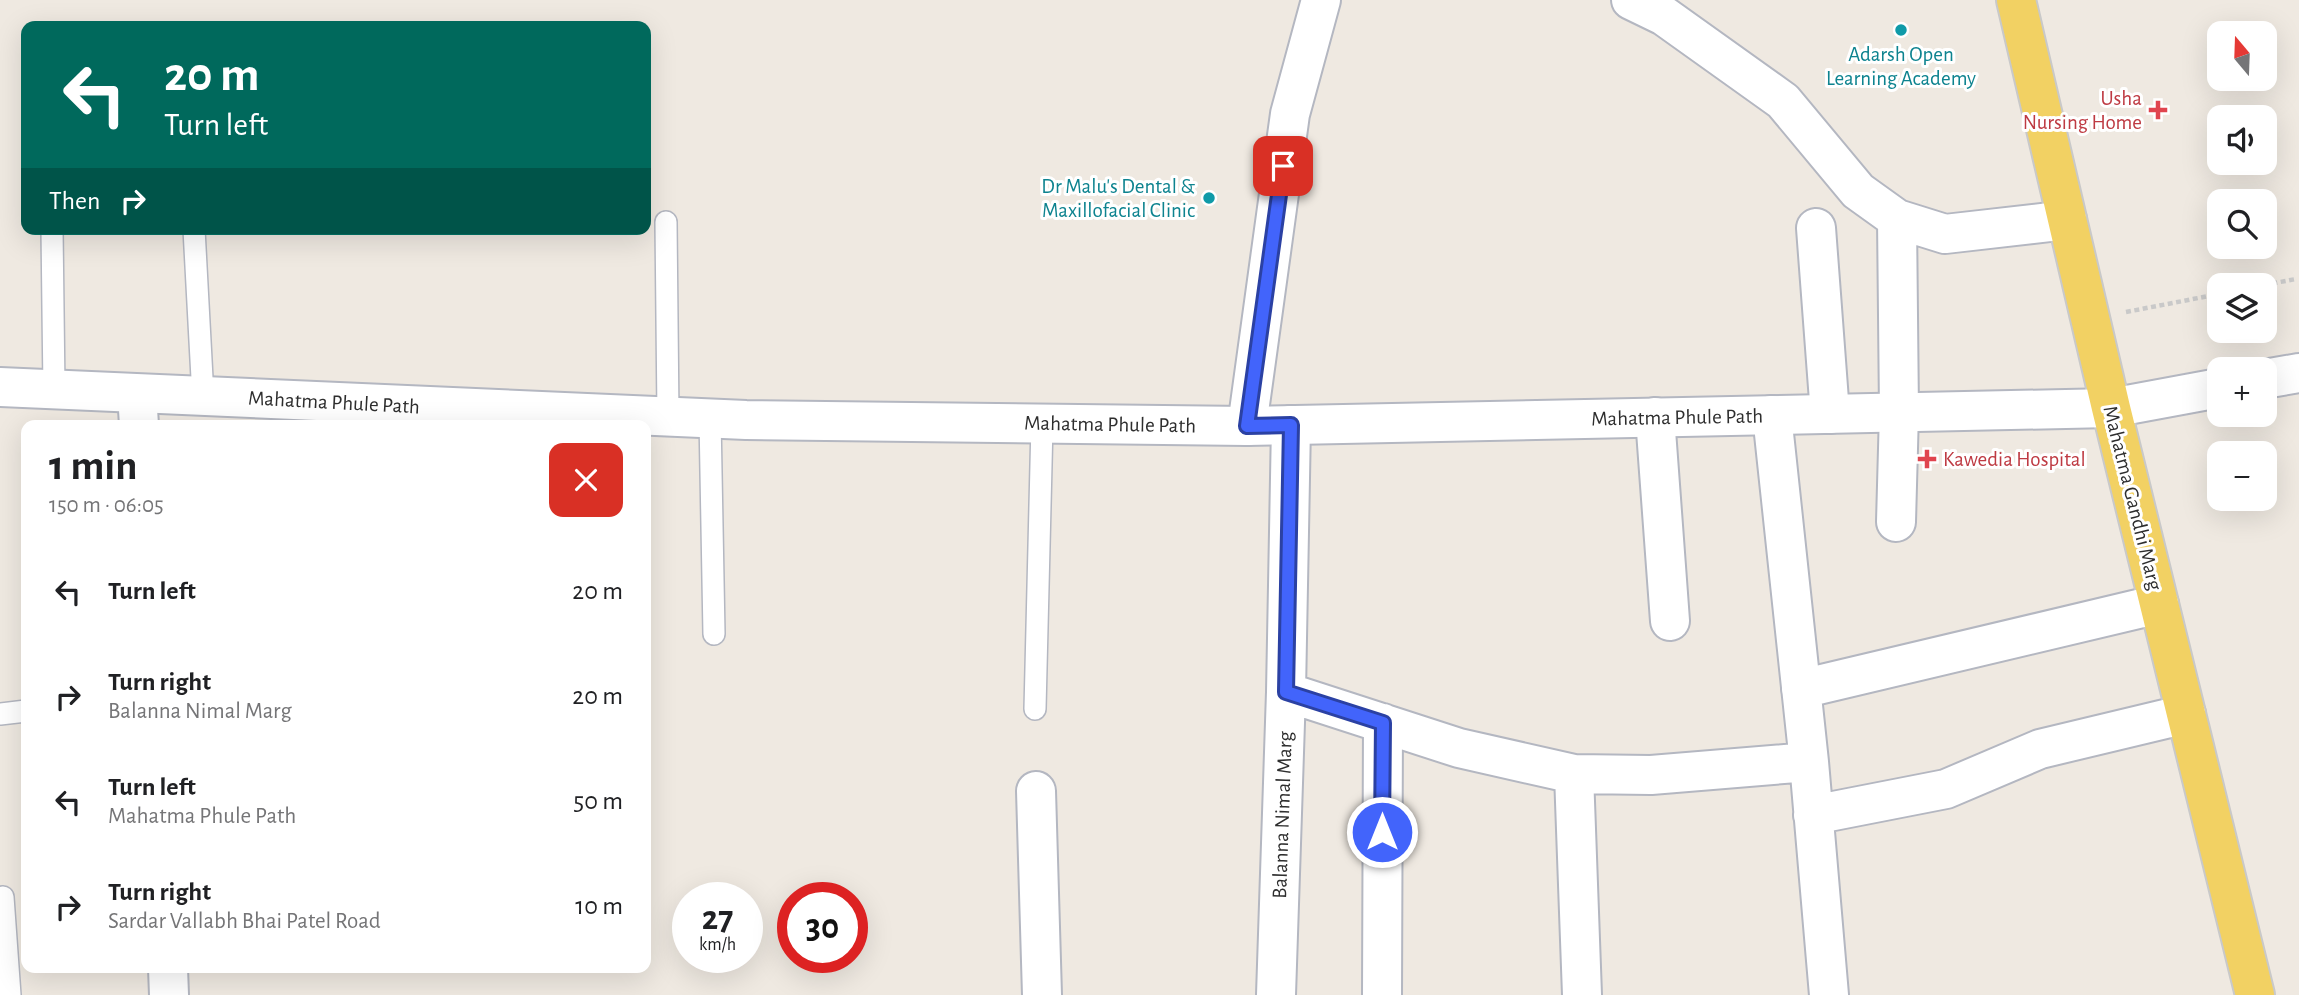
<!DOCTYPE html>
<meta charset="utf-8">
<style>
body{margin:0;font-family:"Alegreya Sans",sans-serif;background:#f6f6f6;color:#202124;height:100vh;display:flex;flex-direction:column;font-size:26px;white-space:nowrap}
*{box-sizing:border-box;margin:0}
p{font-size:23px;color:#757577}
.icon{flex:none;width:38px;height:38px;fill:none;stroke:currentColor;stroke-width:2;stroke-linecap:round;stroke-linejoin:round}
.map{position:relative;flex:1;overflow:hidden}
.panel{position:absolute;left:21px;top:420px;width:630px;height:553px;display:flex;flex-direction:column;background:#fff;border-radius:14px;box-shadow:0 7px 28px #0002}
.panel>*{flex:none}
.banner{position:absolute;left:21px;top:21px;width:630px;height:214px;border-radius:14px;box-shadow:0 7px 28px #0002;background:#00695c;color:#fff;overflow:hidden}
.needle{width:46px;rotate:341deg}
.fabs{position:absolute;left:2207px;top:21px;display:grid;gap:14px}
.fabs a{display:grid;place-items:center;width:70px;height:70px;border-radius:14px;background:#fff;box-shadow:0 7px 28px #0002;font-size:35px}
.speed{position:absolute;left:672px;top:882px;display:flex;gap:14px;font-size:35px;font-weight:700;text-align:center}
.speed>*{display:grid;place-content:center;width:91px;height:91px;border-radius:50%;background:#fff;box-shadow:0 7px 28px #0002;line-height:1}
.speed small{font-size:18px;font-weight:400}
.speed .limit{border:10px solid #d22;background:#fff;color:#111}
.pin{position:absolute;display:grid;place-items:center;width:60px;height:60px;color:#fff;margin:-30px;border-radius:14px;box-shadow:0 4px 10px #0006}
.me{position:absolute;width:77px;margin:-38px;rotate:0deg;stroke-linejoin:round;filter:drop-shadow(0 0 5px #0008)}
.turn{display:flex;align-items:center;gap:24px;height:147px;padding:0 28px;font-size:32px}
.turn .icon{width:91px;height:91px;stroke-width:2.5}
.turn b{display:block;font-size:49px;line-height:60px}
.then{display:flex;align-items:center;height:66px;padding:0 28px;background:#0003;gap:14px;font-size:26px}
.round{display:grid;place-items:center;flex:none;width:74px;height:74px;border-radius:14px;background:#f6f6f6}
.overview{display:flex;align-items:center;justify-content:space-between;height:119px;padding:0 28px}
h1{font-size:42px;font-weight:600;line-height:52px}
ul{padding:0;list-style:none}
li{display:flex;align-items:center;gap:21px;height:105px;padding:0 28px}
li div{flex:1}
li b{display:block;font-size:26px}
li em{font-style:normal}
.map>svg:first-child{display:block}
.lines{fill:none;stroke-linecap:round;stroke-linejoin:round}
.service-casing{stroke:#b4b7c1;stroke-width:24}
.minor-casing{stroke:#b4b7c1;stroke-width:42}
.tertiary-casing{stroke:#b4b7c1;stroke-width:42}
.secondary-casing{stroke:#b4b7c1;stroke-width:42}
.primary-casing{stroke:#c9c9c9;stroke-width:42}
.path{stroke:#c9c9c9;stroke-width:4.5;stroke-dasharray:5 3.5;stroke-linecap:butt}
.service{stroke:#fff;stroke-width:21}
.minor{stroke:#fff;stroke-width:38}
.tertiary{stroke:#fff;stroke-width:38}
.secondary{stroke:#fff;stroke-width:38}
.primary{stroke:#f2d163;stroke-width:38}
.route-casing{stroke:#2b41a3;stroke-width:18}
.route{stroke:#4264fb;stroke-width:12}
.culture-dot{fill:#0f9aa8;stroke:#fff;stroke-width:2.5}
.health-dot{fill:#e0444e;stroke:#fff;stroke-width:2.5}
.labels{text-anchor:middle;stroke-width:6;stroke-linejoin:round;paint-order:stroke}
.culture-label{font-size:21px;fill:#0d838f;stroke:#fff}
.health-label{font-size:21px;fill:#be3a42;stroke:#fff;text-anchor:end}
.street-label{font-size:21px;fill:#2e2e2e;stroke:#fff}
</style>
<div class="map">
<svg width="2299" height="995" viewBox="0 0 2299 995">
<rect width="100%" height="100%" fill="#efe9e1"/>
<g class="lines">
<!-- service casing -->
<g class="service-casing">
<path id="service" d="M666 222 668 416
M52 229 54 390
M194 229 203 397
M710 418 714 634
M1035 709 1042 424
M0 714 26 711
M3 897 10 995"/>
</g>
<!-- minor casing -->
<g class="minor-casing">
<path id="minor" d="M1631 0 1664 16 1783 101 1858 191 1897 219 1945 234 2067 220
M1816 228 1830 414
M1772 415 1809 762 1829 995
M1655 417 1670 621
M1247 426 1290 114 1321 0
M1896 522 1899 412 1897 219
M1801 689 2159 604
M1286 692 1459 748 1574 774 1651 775 1809 762
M1574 774 1582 995
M1036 791 1042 995
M1813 815 1946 789 2040 749 2186 714
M1276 995 1286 692 1291 425
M1382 995 1383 723"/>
</g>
<!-- tertiary casing -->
<g class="tertiary-casing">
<path id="tertiary" d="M137 394 139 425
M168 968 169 995"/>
</g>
<!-- secondary casing -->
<g class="secondary-casing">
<path id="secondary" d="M2264 379 2299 373
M0 387 746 420 1247 426 2111 408 2219 388"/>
</g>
<!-- primary casing -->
<g class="primary-casing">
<path id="primary" d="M2016 0 2111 408 2255 995"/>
</g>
<!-- path -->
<path class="path" d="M2264 285 2296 279
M2126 312 2219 294"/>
<!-- service -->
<use href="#service" class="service"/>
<!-- minor -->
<use href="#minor" class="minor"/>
<!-- tertiary -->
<use href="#tertiary" class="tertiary"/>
<!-- secondary -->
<use href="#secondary" class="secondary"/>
<!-- primary -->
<use href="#primary" class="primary"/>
</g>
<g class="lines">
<!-- route casing -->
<g class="route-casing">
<path id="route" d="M1283 166 1247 426 1291 425 1286 692 1383 723 1382 832"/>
</g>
<!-- route -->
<use href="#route" class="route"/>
</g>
<!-- markers -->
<g class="culture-dot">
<circle cx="1901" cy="30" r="7"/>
<circle cx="1209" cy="198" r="7"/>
</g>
<g class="health-dot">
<path d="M2154.5 99.5h7v7h7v7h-7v7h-7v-7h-7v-7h7z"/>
<path d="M1923.5 448.5h7v7h7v7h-7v7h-7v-7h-7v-7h7z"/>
</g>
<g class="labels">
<!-- culture labels -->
<g class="culture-label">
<text x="1901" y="61">Adarsh Open<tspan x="1901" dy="24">Learning Academy</tspan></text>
<text x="1195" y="193" text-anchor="end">Dr Malu's Dental &amp;<tspan x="1195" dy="24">Maxillofacial Clinic</tspan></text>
</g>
<!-- health labels -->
<g class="health-label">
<text x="2142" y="105">Usha<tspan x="2142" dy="24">Nursing Home</tspan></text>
<text x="1943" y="466" text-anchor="start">Kawedia Hospital</text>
</g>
<!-- street labels -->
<g class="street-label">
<text transform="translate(334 402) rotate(3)" y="7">Mahatma Phule Path</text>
<text transform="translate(1677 417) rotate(-1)" y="7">Mahatma Phule Path</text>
<text transform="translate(1110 424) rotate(1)" y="7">Mahatma Phule Path</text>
<text transform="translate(2133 498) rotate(76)" y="7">Mahatma Gandhi Marg</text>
<text transform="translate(1282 815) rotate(-88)" y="7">Balanna Nimal Marg</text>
</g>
</g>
</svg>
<div class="fabs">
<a><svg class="needle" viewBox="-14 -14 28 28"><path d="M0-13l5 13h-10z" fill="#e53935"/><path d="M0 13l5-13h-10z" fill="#757577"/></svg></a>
<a><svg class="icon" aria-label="sound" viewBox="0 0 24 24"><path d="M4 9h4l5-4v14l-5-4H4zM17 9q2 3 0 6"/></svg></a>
<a><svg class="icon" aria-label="search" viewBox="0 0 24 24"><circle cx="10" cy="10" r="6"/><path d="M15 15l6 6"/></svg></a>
<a><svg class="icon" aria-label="layers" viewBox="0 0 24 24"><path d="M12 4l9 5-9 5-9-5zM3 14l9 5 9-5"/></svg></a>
<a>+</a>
<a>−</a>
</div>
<div class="speed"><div>27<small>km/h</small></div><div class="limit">30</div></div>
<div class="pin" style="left:1283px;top:166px;background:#d93025"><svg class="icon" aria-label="arrive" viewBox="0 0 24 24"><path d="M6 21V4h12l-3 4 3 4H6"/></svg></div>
<svg class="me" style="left:1382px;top:832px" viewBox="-20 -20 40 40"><circle r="17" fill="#4264fb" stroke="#fff" stroke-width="3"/><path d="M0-11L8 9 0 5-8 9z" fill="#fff"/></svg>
<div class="banner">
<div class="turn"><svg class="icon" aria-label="left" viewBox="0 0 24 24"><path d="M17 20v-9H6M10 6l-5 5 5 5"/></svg><div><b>20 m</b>Turn left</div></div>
<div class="then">Then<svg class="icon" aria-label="right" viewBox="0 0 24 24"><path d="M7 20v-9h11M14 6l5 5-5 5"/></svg></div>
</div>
<section class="panel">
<div class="overview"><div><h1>1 min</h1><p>150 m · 06:05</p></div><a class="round" style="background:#d93025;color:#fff"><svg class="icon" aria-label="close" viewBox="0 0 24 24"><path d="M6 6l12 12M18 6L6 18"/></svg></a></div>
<ul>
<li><svg class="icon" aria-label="left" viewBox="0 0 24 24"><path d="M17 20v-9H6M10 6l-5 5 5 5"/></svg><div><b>Turn left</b></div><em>20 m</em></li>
<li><svg class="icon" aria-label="right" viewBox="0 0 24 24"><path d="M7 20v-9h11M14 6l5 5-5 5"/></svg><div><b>Turn right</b><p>Balanna Nimal Marg</p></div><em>20 m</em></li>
<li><svg class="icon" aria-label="left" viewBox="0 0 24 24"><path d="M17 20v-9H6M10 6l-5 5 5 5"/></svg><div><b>Turn left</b><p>Mahatma Phule Path</p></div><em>50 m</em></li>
<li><svg class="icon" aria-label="right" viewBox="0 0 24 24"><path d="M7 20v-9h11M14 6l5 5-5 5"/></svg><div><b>Turn right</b><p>Sardar Vallabh Bhai Patel Road</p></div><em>10 m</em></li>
</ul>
</section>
</div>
